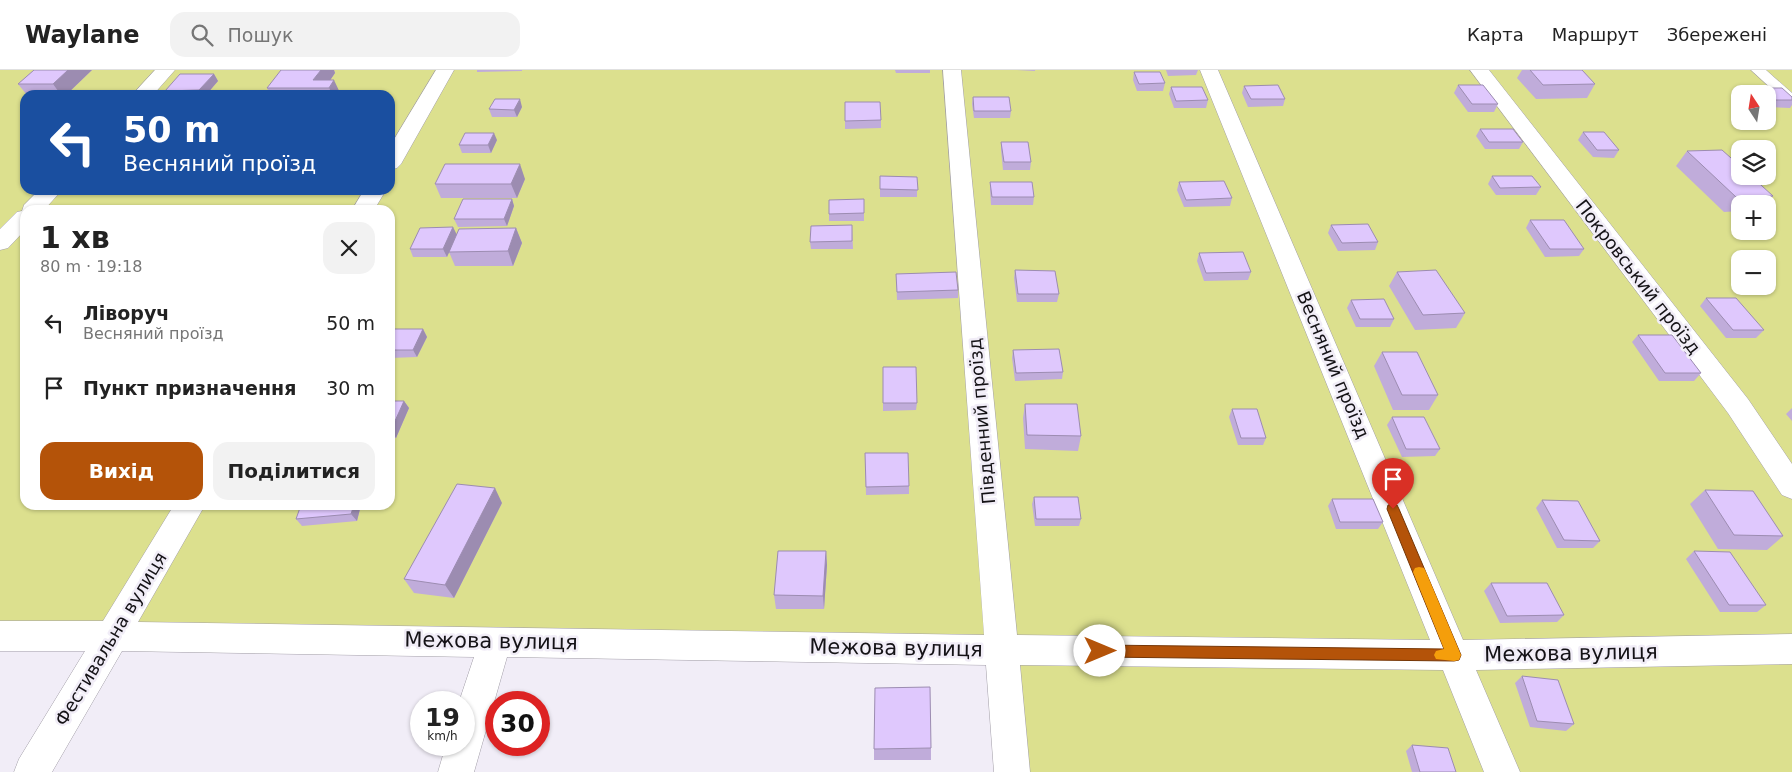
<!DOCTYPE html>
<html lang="uk">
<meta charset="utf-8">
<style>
body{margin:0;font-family:"DejaVu Sans",sans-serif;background:#f2f2f2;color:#222;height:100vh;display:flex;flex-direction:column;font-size:19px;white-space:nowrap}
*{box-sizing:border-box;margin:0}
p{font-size:16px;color:#767676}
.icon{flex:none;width:28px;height:28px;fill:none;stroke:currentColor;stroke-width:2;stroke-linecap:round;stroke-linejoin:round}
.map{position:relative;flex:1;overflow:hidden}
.side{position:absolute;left:20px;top:135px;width:375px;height:305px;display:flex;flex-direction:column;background:#fff;border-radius:15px;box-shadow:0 1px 4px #0004}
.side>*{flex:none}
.banner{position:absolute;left:20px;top:20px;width:375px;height:105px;border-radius:15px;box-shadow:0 1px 4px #0004;background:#1a4fa0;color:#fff;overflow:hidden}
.needle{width:32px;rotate:348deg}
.fabs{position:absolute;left:1731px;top:15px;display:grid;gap:10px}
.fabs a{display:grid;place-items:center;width:45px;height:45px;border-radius:10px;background:#fff;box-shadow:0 1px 4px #0004;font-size:25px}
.speed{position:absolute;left:410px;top:621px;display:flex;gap:10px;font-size:25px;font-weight:700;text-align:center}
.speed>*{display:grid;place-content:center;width:65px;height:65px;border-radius:50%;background:#fff;box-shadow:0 1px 4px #0004;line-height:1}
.speed small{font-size:12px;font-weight:400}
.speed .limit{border:8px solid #d22;background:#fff;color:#111}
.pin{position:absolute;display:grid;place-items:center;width:42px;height:42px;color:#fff;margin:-51px -21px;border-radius:50% 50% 50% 0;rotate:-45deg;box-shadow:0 0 5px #0007}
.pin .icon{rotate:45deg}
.me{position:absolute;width:55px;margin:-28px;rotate:90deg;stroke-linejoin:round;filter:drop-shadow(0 0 4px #0008)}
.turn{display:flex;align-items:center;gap:18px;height:105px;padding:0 20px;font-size:22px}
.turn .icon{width:65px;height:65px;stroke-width:2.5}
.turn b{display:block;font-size:35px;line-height:42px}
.round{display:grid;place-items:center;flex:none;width:52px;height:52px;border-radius:15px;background:#f2f2f2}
.headline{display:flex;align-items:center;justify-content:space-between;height:85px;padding:0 20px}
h1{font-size:30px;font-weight:600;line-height:38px}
.button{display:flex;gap:10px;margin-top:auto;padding:10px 20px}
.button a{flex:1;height:58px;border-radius:15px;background:#b45309;color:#fff;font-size:20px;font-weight:600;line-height:58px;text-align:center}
.button a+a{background:#f2f2f2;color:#222}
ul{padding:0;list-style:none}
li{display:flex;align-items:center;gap:15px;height:65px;padding:0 20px}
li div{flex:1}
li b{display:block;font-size:19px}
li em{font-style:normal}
header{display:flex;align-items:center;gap:30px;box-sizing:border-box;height:70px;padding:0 25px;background:#fff;border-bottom:1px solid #e0e0e0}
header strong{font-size:24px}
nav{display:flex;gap:28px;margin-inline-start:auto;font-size:18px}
.search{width:350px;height:45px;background:#f2f2f2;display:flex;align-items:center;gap:12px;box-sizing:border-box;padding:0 18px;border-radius:15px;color:#767676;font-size:19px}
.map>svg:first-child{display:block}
.green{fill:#dce08e;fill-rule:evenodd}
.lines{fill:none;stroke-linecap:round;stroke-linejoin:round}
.service-casing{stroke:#a29ea7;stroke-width:1}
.minor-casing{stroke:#a29ea7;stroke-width:1}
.service{fill:#fff;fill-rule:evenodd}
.minor{fill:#fff;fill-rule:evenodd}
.wall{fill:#c0acda}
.shaded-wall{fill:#9c8cb1}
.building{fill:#dfc8fd;stroke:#9c8cb1}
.route{fill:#b45309;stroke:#753606}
.slow{fill:#f59e0b}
.labels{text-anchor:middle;stroke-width:5;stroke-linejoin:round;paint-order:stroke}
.street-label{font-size:18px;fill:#141216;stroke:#f1edf7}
.near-street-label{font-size:21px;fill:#141216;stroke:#f1edf7}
</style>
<header>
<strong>Waylane</strong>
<div class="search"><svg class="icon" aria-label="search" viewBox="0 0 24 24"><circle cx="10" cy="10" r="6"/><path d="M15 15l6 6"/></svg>Пошук</div>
<nav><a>Карта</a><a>Маршрут</a><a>Збережені</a></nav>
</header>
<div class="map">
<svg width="1792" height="702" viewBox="0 0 1792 702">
<rect width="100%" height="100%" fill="#f1edf7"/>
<!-- green -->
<path class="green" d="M0 0H1792V702H1012L1002 580 0 566ZM1740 24H1768V51H1740ZM25 25H390V120H25ZM1740 79H1768V106H1740ZM1740 134H1768V161H1740ZM25 140H390V435H25ZM1740 189H1768V216H1740Z"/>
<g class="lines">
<!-- service casing -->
<g class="service-casing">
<path id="service" d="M1751 0H1766L1792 23V34L1787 33Z"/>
</g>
<!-- minor casing -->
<g class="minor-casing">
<path id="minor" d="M155 0H175L153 25H132Z
M436 0H454L401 94 397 98 390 100V76Z
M943 0H961L1017 565 1430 570 1200 0H1218L1463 570 1792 564V594L1476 600 1520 702H1484L1443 600 1020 595 1030 702H994L986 595 507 587 474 702H438L446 675H464V632H459L474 587 122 581 52 702H14L19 689 85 581H0V551H103L174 435H205L138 552 984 565Z
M1470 0H1489L1748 329 1792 394V429L1782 425 1728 343Z
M39 120H62L44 140H25V160L8 178 0 180V159L17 142 22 141 24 135Z
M364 120H386L374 140H352Z"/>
</g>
<!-- service -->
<use href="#service" class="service"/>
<!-- minor -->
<use href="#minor" class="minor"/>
</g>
<!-- wall -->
<path class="wall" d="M34 0H92L66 25H27L18 14Z
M321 0H334L335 3 330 10 341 25H271L267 18Z
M477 0H522V1L477 2Z
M895 0H930V3H896Z
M1017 0H1035V1Z
M1166 0H1198L1196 5 1168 6Z
M1522 0H1582L1595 14 1587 28 1536 29 1517 8Z
M1134 2 1165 13 1163 21H1137L1133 10Z
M214 4 218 11 206 25H168L165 21Z
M1458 15 1498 34 1494 42H1468L1454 23Z
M1244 16 1285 29 1283 36 1248 37 1242 23Z
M1171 17 1208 30 1206 38H1174L1169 24Z
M1754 18 1792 27V35L1790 38 1768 37V24H1750Z
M973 27 1011 41 1010 48H974L972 34Z
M845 32 881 50V58L845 59Z
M522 37 517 47H492L489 39Z
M1480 59 1523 72 1519 79H1485L1476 66Z
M1583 62 1619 80 1614 88 1593 87 1578 70Z
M497 70 491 83H462L459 75Z
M1001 72 1031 92 1030 100H1003L1001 80Z
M1687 81 1773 126 1766 134H1740V141L1724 142 1676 96Z
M880 106 917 107V127H880Z
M1492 106 1541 117 1536 125H1496L1488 114Z
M525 109 517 128H441L435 114Z
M990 112 1034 127 1033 135H991L990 120Z
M1179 112 1232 128 1230 136 1184 137 1177 120Z
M512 129 514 136 507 156 458 157 454 149Z
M864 129V151H829V144Z
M1530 150 1584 179 1579 186 1545 187 1526 158Z
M852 155 853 179H811L810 172Z
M1331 155 1378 172 1375 180 1338 181 1328 163Z
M453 157 456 165 516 158 522 173 513 196H455L449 182 447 187H413L410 179Z
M25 162V173L20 167Z
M1199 183 1251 202 1248 210 1204 211 1197 191Z
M1015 200 1059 224 1057 232H1017L1014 208Z
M1397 202 1465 243 1456 258 1415 260 1389 216Z
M896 204 958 220V228L897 230Z
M1706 228 1764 260 1756 268H1726L1700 236Z
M1351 230 1394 249 1390 257H1356L1347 238Z
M390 259H423L427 267 417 287 390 288Z
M1638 265 1701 303 1694 311H1659L1632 272Z
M1013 280 1063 302 1062 309 1015 311 1012 288Z
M1382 282 1438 325 1429 340H1393L1374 296Z
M883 297 917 333 916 340 883 341Z
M390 331H404L409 338 396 368H390Z
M1025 334 1081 366 1078 381 1025 379 1023 348Z
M1792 338V351L1786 344Z
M1232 339 1266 368 1263 375H1238L1229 347Z
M1392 347 1440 379 1435 386 1402 387 1387 355Z
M865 383 909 416V424L866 425Z
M1705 420 1783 466 1767 480 1718 479 1690 434Z
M1034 427 1081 449 1079 456H1035L1032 434Z
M1332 429 1383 452 1378 459H1336L1328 436Z
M1542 430 1600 471 1593 478H1557L1536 438Z
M502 433 454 528 414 523 404 509Z
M361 435 357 451 302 456 296 449Z
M826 481 827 495 824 539H776L774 525Z
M1694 481 1766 535 1757 542H1720L1686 489Z
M1491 513 1564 545 1557 552 1500 553 1484 521Z
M1522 606 1574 654 1566 661 1530 657 1515 613Z
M1412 675 1456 702H1412L1406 681Z
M931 678V690H874V679Z"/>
<!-- shaded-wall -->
<path class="shaded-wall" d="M68 0H92L66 25H61L53 14Z
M321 0H334L335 3 325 18 313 10Z
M214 4 218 11 206 25H202L199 20Z
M334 10 341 25H333L329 18Z
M520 29 522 37 517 47 514 40Z
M494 63 497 70 491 83 488 75Z
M520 94 525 109 517 128 511 114Z
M512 129 514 136 507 156 504 149Z
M453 157 457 165 447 187 443 179Z
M516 158 522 173 513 196 508 181Z
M423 259 427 267 417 287 413 280Z
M390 295 395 302 390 312Z
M404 331 409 338 396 368 391 360Z
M495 418 502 433 454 528 445 515Z
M354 435H361L357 451 351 444Z
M826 481 827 495 824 539 823 526Z"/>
<!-- building -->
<path class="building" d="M34 0H68L53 14H18Z
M281 0H321L313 10H334L329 18H267Z
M1530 0H1582L1595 14 1543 15Z
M1134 2H1160L1165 13 1139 14Z
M180 4H214L199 20 165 21Z
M1278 15 1285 29H1251L1244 16Z
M1458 15H1483L1498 34H1472Z
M1171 17H1202L1208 30 1176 31Z
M1754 18H1782L1792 27V30H1768V24H1760Z
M973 27H1009L1011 41H974Z
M495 29H520L514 40 489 39Z
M845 32H880L881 50 845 51Z
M1480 59H1513L1523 72H1489Z
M1583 62H1604L1619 80H1597Z
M465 63H494L488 75H459Z
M1001 72H1028L1031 92H1004Z
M1722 80 1740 96V106H1751L1773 126 1736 127 1687 81Z
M445 94H520L511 114H435Z
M880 106 917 107 918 120 880 119Z
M1492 106H1532L1541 117 1500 118Z
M1224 111 1232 128 1186 130 1179 112Z
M990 112H1032L1034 127H992Z
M463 129H512L504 149H454Z
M864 129V143L829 144V130Z
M1530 150H1564L1584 179H1550Z
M1368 154 1378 172 1342 173 1331 155Z
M852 155V171L810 172 811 156Z
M453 157 443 179H410L420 158Z
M516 158 508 181 449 182 459 159Z
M25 162V167H20Z
M1243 182 1251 202 1206 203 1199 183Z
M1015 200 1055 201 1059 224H1018Z
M1436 200 1465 243 1423 245 1397 202Z
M956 202 958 220 897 222 896 204Z
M1706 228H1736L1764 260H1733Z
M1384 229 1394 249H1360L1351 230Z
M390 259H423L413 280H390Z
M1638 265H1672L1701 303H1665Z
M1059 279 1063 302 1016 303 1013 280Z
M1382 282H1417L1438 325H1402Z
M883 297H916L917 333H883Z
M390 331H404L391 360H390Z
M1025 334H1077L1081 366 1027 365Z
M1232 339H1257L1266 368H1241Z
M1392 347H1424L1440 379H1406Z
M865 383H908L909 416 866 417Z
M457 414 495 418 445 515 404 509Z
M1705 420 1753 421 1783 466 1734 465Z
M1034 427H1078L1081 449H1036Z
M1332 429H1373L1383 452H1340Z
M1542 430 1578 431 1600 471 1564 470Z
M301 435H354L351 444 296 449Z
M778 481H826L823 526 774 525Z
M1694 481 1730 482 1766 535H1729Z
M1491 513H1547L1564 545 1507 546Z
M1522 606 1558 610 1574 654 1537 651Z
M930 617 931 678 874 679 875 618Z
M1412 675 1448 678 1456 702H1420Z"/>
<!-- route -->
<path class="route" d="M1393 434 1397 435 1399 439 1461 585 1459 590 1454 591 1100 587 1095 586 1093 581 1095 577 1100 575 1444 579 1387 439 1388 435Z"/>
<!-- slow -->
<path class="slow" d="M1419 497 1424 498 1426 502 1461 585 1459 590 1454 591 1436 589 1434 585 1436 581 1444 579 1413 502 1415 498Z"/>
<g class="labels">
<!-- street labels -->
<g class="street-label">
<text transform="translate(1638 207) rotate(52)" y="6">Покровський проїзд</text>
<text transform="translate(1333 295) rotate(67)" y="6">Весняний проїзд</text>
<text transform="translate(982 351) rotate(-95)" y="6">Південний проїзд</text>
<text transform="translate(111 569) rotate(-59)" y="6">Фестивальна вулиця</text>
</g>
<!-- near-street labels -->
<g class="near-street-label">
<text transform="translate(491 571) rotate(1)" y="7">Межова вулиця</text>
<text transform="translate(896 578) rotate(1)" y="7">Межова вулиця</text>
<text transform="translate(1571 583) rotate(-1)" y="7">Межова вулиця</text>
</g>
</g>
</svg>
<div class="fabs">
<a><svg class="needle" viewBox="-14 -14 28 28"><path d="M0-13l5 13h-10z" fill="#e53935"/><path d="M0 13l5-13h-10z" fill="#767676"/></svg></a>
<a><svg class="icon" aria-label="layers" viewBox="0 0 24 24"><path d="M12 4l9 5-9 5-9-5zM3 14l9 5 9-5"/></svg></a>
<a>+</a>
<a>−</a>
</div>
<div class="speed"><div>19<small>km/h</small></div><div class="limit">30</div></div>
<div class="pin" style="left:1393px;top:439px;background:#d93025"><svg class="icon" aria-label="arrive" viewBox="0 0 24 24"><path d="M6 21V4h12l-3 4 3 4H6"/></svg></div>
<svg class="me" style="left:1100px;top:581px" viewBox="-20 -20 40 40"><circle r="19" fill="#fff"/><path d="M0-13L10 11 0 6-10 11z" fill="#b45309"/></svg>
<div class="banner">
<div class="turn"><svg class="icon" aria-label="left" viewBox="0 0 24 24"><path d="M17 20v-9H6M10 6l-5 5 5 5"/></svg><div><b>50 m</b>Весняний проїзд</div></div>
</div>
<section class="side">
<div class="headline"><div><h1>1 хв</h1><p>80 m · 19:18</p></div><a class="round"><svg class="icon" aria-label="close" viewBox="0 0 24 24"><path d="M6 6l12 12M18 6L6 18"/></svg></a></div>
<ul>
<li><svg class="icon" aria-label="left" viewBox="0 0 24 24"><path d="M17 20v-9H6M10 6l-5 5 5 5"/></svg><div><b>Ліворуч</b><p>Весняний проїзд</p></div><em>50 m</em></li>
<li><svg class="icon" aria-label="arrive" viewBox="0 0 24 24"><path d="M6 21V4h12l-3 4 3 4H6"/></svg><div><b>Пункт призначення</b></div><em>30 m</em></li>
</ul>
<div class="button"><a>Вихід</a><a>Поділитися</a></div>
</section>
</div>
